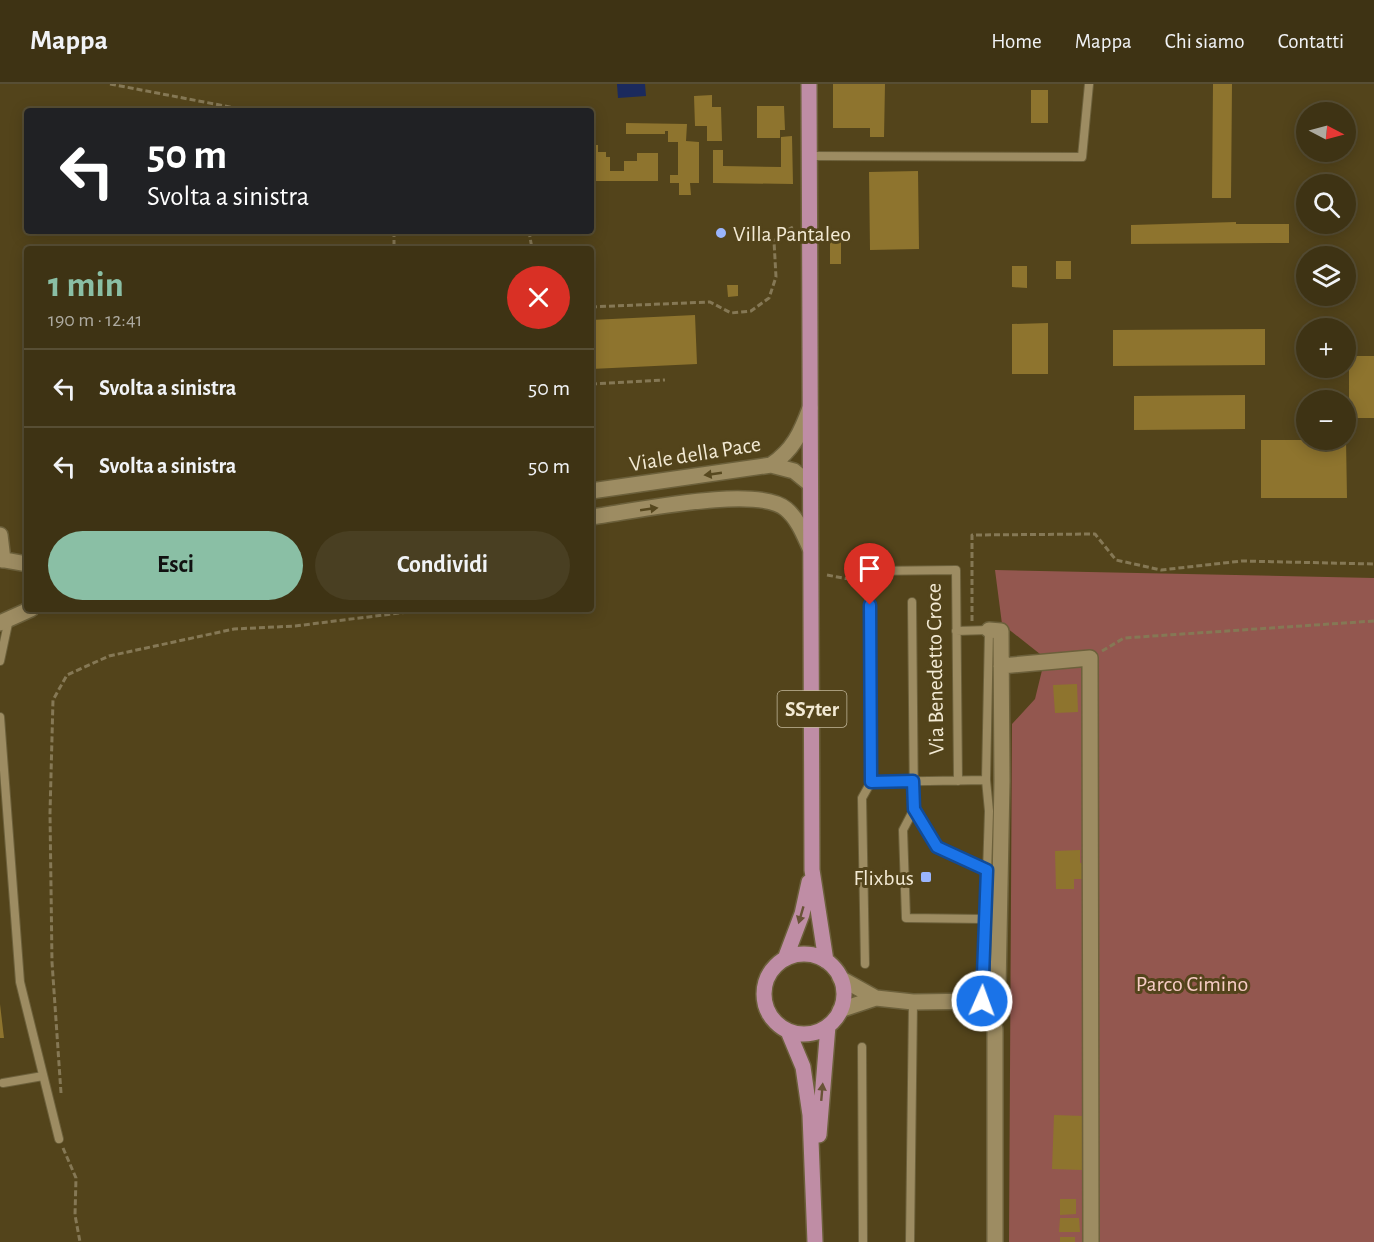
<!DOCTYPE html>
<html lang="it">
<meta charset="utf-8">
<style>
body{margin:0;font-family:"Alegreya Sans",sans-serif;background:#493f22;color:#f1f3f6;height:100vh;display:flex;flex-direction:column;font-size:22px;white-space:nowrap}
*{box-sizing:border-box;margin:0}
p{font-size:20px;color:#adaaa0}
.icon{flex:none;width:33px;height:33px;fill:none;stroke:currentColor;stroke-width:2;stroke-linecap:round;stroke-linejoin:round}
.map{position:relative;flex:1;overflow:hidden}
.details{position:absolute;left:24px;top:162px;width:570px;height:366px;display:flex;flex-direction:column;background:#3e3314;border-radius:6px;box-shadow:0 3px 15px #0003,0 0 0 2px #574e34}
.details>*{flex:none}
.top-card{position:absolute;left:24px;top:24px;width:570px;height:126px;border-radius:6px;box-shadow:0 3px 15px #0003,0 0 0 2px #574e34;background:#202124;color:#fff;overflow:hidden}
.needle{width:39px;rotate:96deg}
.controls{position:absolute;left:1296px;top:18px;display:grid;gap:12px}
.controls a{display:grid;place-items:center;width:60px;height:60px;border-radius:50%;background:#3e3314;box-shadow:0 3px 15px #0003,0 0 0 2px #574e34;font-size:30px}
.pin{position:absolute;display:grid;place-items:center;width:51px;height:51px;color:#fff;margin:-62px -26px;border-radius:50% 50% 50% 0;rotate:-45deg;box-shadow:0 0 6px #0007}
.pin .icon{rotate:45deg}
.me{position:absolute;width:66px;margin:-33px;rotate:2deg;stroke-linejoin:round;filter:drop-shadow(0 0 4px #0008)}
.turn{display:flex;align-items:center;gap:21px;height:126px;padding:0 24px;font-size:27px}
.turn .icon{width:78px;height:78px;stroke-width:2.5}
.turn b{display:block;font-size:42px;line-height:51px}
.round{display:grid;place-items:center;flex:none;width:63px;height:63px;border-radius:32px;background:#493f22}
.summary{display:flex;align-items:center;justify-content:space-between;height:102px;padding:0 24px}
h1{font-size:36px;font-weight:600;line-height:45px;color:#8abfa5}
.cta{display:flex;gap:12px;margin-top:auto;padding:12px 24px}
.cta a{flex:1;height:69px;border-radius:36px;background:#8abfa5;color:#111;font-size:24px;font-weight:600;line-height:69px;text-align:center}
.cta a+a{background:#493f22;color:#f1f3f6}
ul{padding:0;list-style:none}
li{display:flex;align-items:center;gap:18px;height:78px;padding:0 24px;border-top:2px solid #574e34}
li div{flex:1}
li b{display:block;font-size:22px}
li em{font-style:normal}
header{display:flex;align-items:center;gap:36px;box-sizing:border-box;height:84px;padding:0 30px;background:#3e3314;border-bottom:2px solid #574e34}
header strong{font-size:28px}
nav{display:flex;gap:33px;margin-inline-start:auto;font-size:21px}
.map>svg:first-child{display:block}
.green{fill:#93574f}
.water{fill:#1b2a5d}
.building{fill:#8e742e}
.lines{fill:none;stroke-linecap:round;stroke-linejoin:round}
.lane-casing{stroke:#6c603b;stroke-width:10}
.street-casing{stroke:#6c603b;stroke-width:18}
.primary-casing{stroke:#6c603b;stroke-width:18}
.path{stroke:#857855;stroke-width:3;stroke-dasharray:6 3;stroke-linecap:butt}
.lane{stroke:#9d8c62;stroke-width:8}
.street{stroke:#9d8c62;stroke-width:15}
.primary{stroke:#bf8da5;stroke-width:15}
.oneway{fill:#57481f}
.oneway2{fill:#695337}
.route-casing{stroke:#114b97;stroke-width:15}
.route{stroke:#1a73e8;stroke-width:10}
.poi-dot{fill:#9ab5fd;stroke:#53441b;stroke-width:2}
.labels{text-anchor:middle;stroke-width:6;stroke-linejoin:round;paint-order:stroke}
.shield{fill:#53441b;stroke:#c3b89c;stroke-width:1.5}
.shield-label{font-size:21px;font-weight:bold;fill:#f3ead4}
.poi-label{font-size:22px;fill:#f3ead4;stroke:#53441b;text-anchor:start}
.street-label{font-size:22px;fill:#f3ead4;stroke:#53441b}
.park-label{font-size:22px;fill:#f7ccc5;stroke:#53441b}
</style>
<header>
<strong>Mappa</strong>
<nav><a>Home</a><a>Mappa</a><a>Chi siamo</a><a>Contatti</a></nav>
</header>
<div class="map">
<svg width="1374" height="1158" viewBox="0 0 1374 1158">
<rect width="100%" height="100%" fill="#53441b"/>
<!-- green -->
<path class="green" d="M995 486 1374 494V1158H1009L1012 640 1035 615 1045 574 1002 540Z"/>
<!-- water -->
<path class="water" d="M617 0H645L646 12 618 14Z"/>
<!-- building -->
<path class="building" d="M833 0H885L884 53H870V44H833Z
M1213 0H1232L1231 114H1212Z
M1031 6H1048V39H1031Z
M712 11V23H721L722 57H707V42H695L694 12Z
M757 22H784L785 46H780V54H757Z
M626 39 687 40 686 57 699 58V99H690L691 111H679V99H670V91H678V58H668V47H665V50H626Z
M792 52 793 100 713 99V66H723V82L781 83V53Z
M591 61H598V68H606V73H610V87H624V77H637V69H658V97H591Z
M918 87 919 165 870 166 869 88Z
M1236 138V140H1289V159L1131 160V141Z
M830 153H841V180H830Z
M1056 177H1071V195H1056Z
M1012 182H1027V204L1012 203Z
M727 201H738V212L728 213Z
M695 231 697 280 591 285V236Z
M1048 239V290H1012V240Z
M1265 245V281L1113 282V246Z
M1349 272H1374V334H1349Z
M1245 311V345L1134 346V312Z
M1261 356H1346L1347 414H1261Z
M1077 600 1078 628 1055 629 1053 601Z
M1080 766V779H1089V795H1074V805H1056L1055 767Z
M0 920 4 954H0Z
M1054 1031 1084 1032 1082 1086 1052 1085Z
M1060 1115H1076V1130L1060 1131Z
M1060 1134H1079L1080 1148H1059Z
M1060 1153H1075V1158H1060Z"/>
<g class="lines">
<!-- lane casing -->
<g class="lane-casing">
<path id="lane" d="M810 72 1082 73 1089 0
M912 518 914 725 937 763 987 786
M956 547 989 546 986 696 989 727 983 914
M0 577 9 535
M0 633 20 898 59 1055
M871 698 986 696
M914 725 903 746 906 834 985 835
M865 880 862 714 871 698 869 487 956 486 958 697
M862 963 863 1158
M3 999 43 992
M910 1158 913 918"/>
</g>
<!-- street casing -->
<g class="street-casing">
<path id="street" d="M771 381 794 387 810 400
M591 407 771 381C793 366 801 349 810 324
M591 433C631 428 757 400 786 425 798 435 804 451 810 464
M0 451 3 476
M0 475 27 480
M0 539 31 525
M1001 582 1090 574 1091 1158
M840 894 876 914 913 918 982 917 998 904 1002 697 1001 547 989 546
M982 917 995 945V1158
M840 926 876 914"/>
</g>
<!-- primary casing -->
<g class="primary-casing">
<path id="primary" d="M809 0 812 786 826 877
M764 910a40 40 0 1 1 80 0a40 40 0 1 1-80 0Z
M785 875 802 830 809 798
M788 947 803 983 810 1031 815 1158
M819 1051 828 942"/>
</g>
<!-- path -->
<path class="path" d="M110 0 251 27
M394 147V165
M529 147 532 165
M591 223 710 218 731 229 751 227 769 214 776 193 774 157 785 147 795 142
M591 300 665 296
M827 491 859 497
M972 537V451L1095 450 1116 476 1161 486 1242 477 1374 480
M1102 567 1124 554 1374 537
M61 1009 52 878 50 729 53 616 67 591 109 572 234 545 295 542 432 525
M63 1064 76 1094 75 1131 80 1158"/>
<!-- lane -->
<use href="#lane" class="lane"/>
<!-- street -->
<use href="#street" class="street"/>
<!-- primary -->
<use href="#primary" class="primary"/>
</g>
<!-- one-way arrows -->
<defs><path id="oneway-solid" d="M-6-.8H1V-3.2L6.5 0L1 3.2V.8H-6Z" transform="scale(1.5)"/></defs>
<g class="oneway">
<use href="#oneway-solid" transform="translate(713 390) rotate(172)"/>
<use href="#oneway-solid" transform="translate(649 425) rotate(-8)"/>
</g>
<g class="oneway2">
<use href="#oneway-solid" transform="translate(801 831) rotate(106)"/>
<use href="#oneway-solid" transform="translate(822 1008) rotate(-85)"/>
</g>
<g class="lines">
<!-- route casing -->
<g class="route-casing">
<path id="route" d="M870 521 871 698 913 697 914 725 937 763 987 786 982 917"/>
</g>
<!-- route -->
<use href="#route" class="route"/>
</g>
<!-- markers -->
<g class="poi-dot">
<circle cx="721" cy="149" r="6"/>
<rect x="920" y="787" width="12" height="12" rx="3"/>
</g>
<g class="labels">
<!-- shield labels -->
<rect class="shield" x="777.5" y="607" width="69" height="36" rx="4.5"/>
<g class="shield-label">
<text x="812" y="632">SS7ter</text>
</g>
<!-- poi labels -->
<g class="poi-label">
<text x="733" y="157">Villa Pantaleo</text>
<text x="914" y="801" text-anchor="end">Flixbus</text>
</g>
<!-- street labels -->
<g class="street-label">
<text transform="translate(695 369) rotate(-9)" y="8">Viale della Pace</text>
<text transform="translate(934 585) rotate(-91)" y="8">Via Benedetto Croce</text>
</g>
<!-- park labels -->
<g class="park-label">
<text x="1192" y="907">Parco Cimino</text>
</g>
</g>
</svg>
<div class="controls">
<a><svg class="needle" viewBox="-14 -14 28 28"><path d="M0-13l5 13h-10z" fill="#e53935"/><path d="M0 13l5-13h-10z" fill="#adaaa0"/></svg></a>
<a><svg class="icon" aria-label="search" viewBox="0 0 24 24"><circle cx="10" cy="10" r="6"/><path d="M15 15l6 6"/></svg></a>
<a><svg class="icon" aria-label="layers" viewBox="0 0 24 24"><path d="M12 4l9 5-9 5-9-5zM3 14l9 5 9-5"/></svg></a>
<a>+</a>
<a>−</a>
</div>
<div class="pin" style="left:870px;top:521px;background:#d93025"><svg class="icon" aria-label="arrive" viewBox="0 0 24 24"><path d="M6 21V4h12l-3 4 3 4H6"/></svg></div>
<svg class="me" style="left:982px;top:917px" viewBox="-20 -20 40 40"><circle r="17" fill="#1a73e8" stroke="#fff" stroke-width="3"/><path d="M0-11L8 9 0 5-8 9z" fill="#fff"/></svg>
<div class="top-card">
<div class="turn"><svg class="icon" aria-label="left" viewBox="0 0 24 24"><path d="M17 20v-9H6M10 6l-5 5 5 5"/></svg><div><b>50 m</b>Svolta a sinistra</div></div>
</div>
<section class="details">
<div class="summary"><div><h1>1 min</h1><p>190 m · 12:41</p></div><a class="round" style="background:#d93025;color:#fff"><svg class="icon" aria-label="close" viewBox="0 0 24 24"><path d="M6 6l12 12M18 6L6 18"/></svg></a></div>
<ul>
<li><svg class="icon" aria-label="left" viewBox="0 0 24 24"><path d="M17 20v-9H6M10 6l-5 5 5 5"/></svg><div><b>Svolta a sinistra</b></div><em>50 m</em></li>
<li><svg class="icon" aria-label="left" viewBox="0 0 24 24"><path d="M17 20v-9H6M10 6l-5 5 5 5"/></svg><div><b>Svolta a sinistra</b></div><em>50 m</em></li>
</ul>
<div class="cta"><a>Esci</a><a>Condividi</a></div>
</section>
</div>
